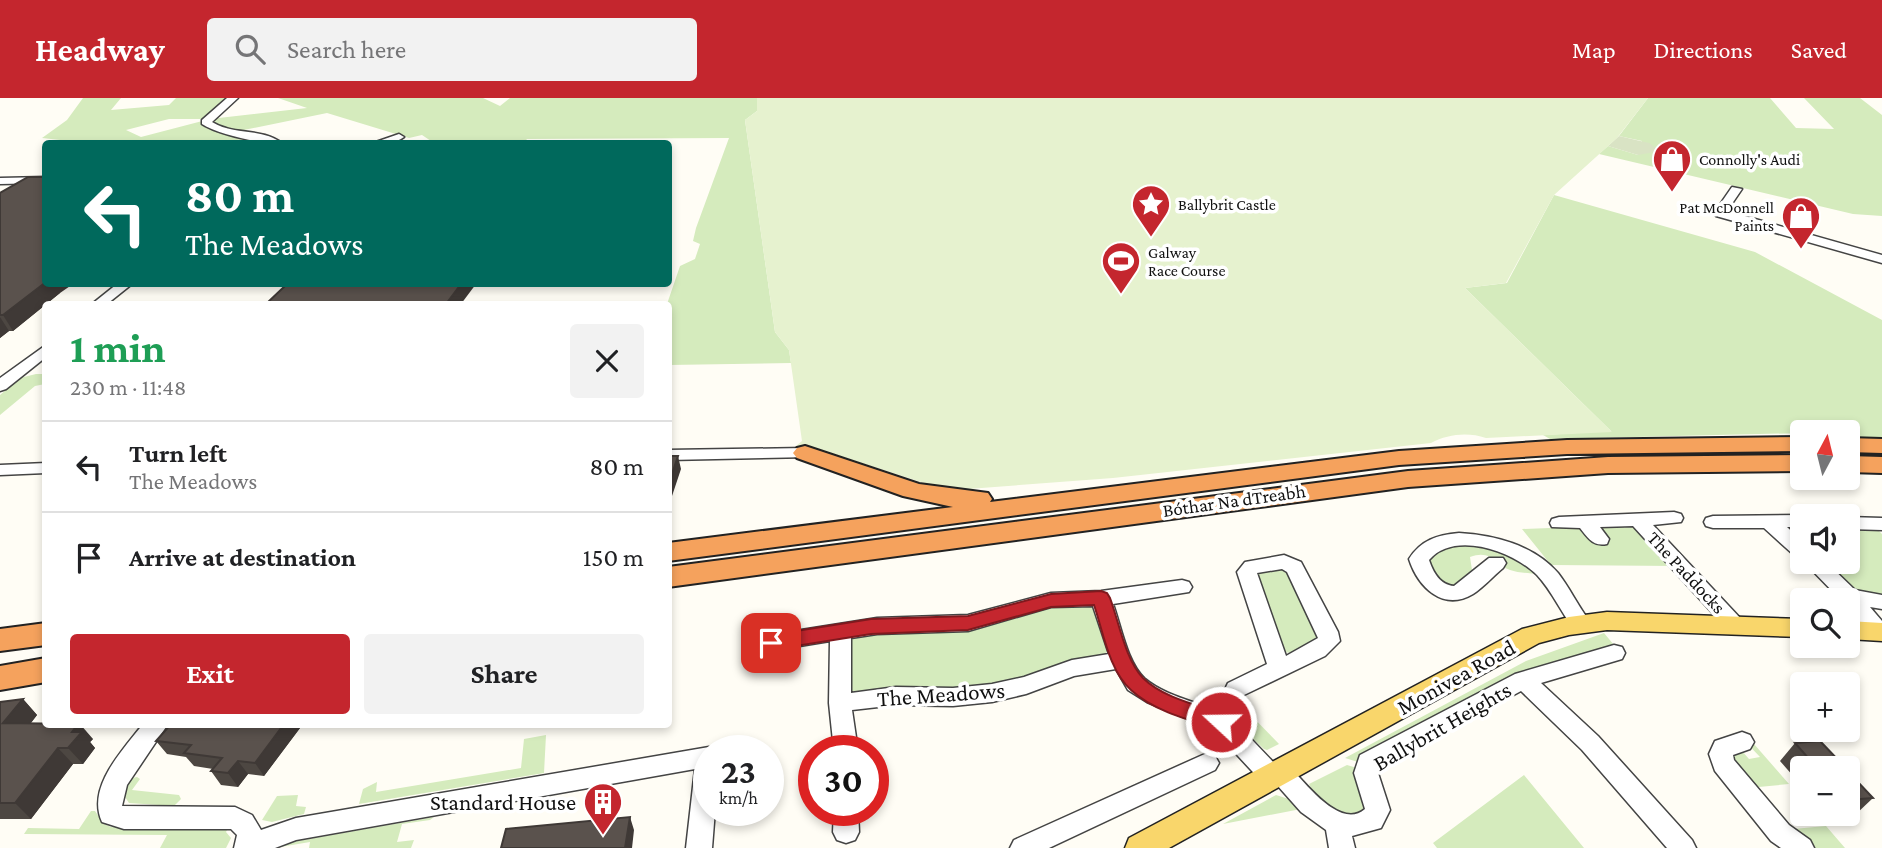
<!DOCTYPE html>
<meta charset="utf-8">
<style>
body{margin:0;font-family:"Crimson Pro",serif;background:#f2f2f2;color:#202124;height:100vh;display:flex;flex-direction:column;font-size:26px;white-space:nowrap}
*{box-sizing:border-box;margin:0}
p{font-size:23px;color:#757577}
.icon{flex:none;width:38px;height:38px;fill:none;stroke:currentColor;stroke-width:2;stroke-linecap:round;stroke-linejoin:round}
.map{position:relative;flex:1;overflow:hidden}
.details{position:absolute;left:42px;top:203px;width:630px;height:427px;display:flex;flex-direction:column;background:#fff;border-radius:7px;box-shadow:0 4px 10px #0003}
.details>*{flex:none}
.top-card{position:absolute;left:42px;top:42px;width:630px;height:147px;border-radius:7px;box-shadow:0 4px 10px #0003;background:#00695c;color:#fff;overflow:hidden}
.needle{width:46px;rotate:7deg}
.buttons{position:absolute;left:1790px;top:322px;display:grid;gap:14px}
.buttons a{display:grid;place-items:center;width:70px;height:70px;border-radius:7px;background:#fff;box-shadow:0 4px 10px #0003;font-size:35px}
.speed{position:absolute;left:693px;top:637px;display:flex;gap:14px;font-size:35px;font-weight:700;text-align:center}
.speed>*{display:grid;place-content:center;width:91px;height:91px;border-radius:50%;background:#fff;box-shadow:0 4px 10px #0003;line-height:1}
.speed small{font-size:18px;font-weight:400}
.speed .limit{border:10px solid #d22;background:#fff;color:#111}
.pin{position:absolute;display:grid;place-items:center;width:60px;height:60px;color:#fff;margin:-30px;border-radius:14px;box-shadow:0 4px 10px #0006}
.me{position:absolute;width:77px;margin:-38px;rotate:291deg;stroke-linejoin:round;filter:drop-shadow(0 0 5px #0008)}
.turn{display:flex;align-items:center;gap:24px;height:147px;padding:0 28px;font-size:32px}
.turn .icon{width:91px;height:91px;stroke-width:2.5}
.turn b{display:block;font-size:49px;line-height:60px}
.round{display:grid;place-items:center;flex:none;width:74px;height:74px;border-radius:7px;background:#f2f2f2}
.summary{display:flex;align-items:center;justify-content:space-between;height:119px;padding:0 28px}
h1{font-size:42px;font-weight:700;line-height:52px;color:#1e9e55}
.button{display:flex;gap:14px;margin-top:auto;padding:14px 28px}
.button a{flex:1;height:80px;border-radius:7px;background:#c4262e;color:#fff;font-size:28px;font-weight:700;line-height:80px;text-align:center}
.button a+a{background:#f2f2f2;color:#202124}
ul{padding:0;list-style:none}
li{display:flex;align-items:center;gap:21px;height:91px;padding:0 28px;border-top:2px solid #e0e0e0}
li div{flex:1}
li b{display:block;font-size:26px}
li em{font-style:normal}
header{display:flex;align-items:center;gap:42px;box-sizing:border-box;height:98px;padding:0 35px;background:#c4262e;color:#fff}
header strong{font-size:33px}
nav{display:flex;gap:38px;margin-inline-start:auto;font-size:24px}
.search{width:490px;height:63px;background:#f2f2f2;display:flex;align-items:center;gap:18px;box-sizing:border-box;padding:0 24px;border-radius:7px;color:#757577;font-size:26px}
.map>svg:first-child{display:block}
.green{fill:#d5ebbd}
.cemetery{fill:#d9e3c4}
.pitch{fill:#e6f2cf}
.lines{fill:none;stroke-linecap:round;stroke-linejoin:round}
.minor-casing{stroke:#444;stroke-width:3}
.major-casing{stroke:#222;stroke-width:3}
.highway-casing{stroke:#222;stroke-width:4}
.minor{fill:#fff;fill-rule:evenodd}
.major{fill:#f9d66b;fill-rule:evenodd}
.highway{fill:#f5a25d;fill-rule:evenodd}
.wall{fill:#4d4742}
.shaded-wall{fill:#3f3936}
.building{fill:#5a524d;stroke:#3f3936;stroke-width:2}
.route{fill:#c4262e;stroke:#7f191e;stroke-width:2}
.labels{text-anchor:middle;stroke-width:7;stroke-linejoin:round;paint-order:stroke}
.far-poi-label{font-size:16px;fill:#111;stroke:#fff;text-anchor:start}
.street-label{font-size:19px;fill:#111;stroke:#fff}
.near-street-label{font-size:23px;fill:#111;stroke:#fff}
.near-poi-label{font-size:23px;fill:#111;stroke:#fff;text-anchor:end}
</style>
<header>
<strong>Headway</strong>
<div class="search"><svg class="icon" aria-label="search" viewBox="0 0 24 24"><circle cx="10" cy="10" r="6"/><path d="M15 15l6 6"/></svg>Search here</div>
<nav><a>Map</a><a>Directions</a><a>Saved</a></nav>
</header>
<div class="map">
<svg width="1882" height="750" viewBox="0 0 1882 750">
<rect width="100%" height="100%" fill="#fffdf5"/>
<!-- green -->
<path class="green" d="M83 0H121L111 12 169 7 176 0H229L202 21H169L126 32 141 39 210 21 307 10 278 0H483L500 8 510 0H757V13L745 22 775 234 789 252 791 265 669 267 667 206 680 168 695 161 700 146 693 143 696 130 729 40 527 41 523 46 434 45 422 37 409 40 327 15 224 36 258 39 273 45 96 46 42 40 67 22Z
M1648 0H1770L1796 30 1834 31 1804 0H1860L1882 17V118L1853 116 1599 56 1608 48 1638 57 1642 43 1619 38Z
M1554 97 1755 154 1882 222V340L1848 339V334L1550 341 1543 337 1611 333 1465 190 1507 185Z
M36 276H45V286L35 288 0 317V297L20 280Z
M1601 428 1638 430 1676 468 1551 467 1522 431 1576 429 1600 431Z
M1848 430 1877 431 1882 436V501L1854 491 1821 464H1848Z
M1457 447C1489 446 1513 457 1538 476 1530 475 1518 475 1510 472 1495 467 1492 451 1470 459L1472 472 1454 489 1437 484 1427 460 1434 453Z
M1285 469 1323 538 1291 555 1284 554 1252 475Z
M1070 504 1091 506 1094 510 1109 550 1104 558C1064 562 1030 582 990 589 949 596 897 593 855 595L851 592 848 543 852 539Z
M1604 535 1614 547 1521 574 1364 657 1358 664 1345 660 1526 563Z
M1240 606 1279 646 1267 652 1264 651 1235 625 1234 617Z
M546 637 544 675 359 706 363 691 377 684 376 694 521 670 524 641Z
M1740 638H1747L1789 686 1748 690 1731 663 1732 658 1742 653 1749 661 1760 659Z
M1347 667 1357 670 1368 712 1338 721 1314 696 1309 686Z
M1524 677 1584 750H1437L1433 745Z
M137 679 140 681 132 692 179 697 181 701 174 708 129 705 123 696 132 680Z
M298 697 296 708 306 709 304 716 272 724 262 722 277 698Z
M1276 697 1292 702 1301 711 1223 726Z
M91 713H95L104 726 111 729 228 730 226 734 231 740 226 750H160L167 737 24 736 28 730 79 731Z
M434 719 430 722 402 726 397 744 414 742 411 750H309L310 744 274 750 292 744Z
M1826 728 1845 750H1809L1782 732Z"/>
<!-- cemetery -->
<path class="cemetery" d="M1619 38 1649 45 1660 53 1638 57 1608 48Z"/>
<!-- pitch -->
<path class="pitch" d="M757 0H1648L1617 40 1554 97 1506 185 1465 190 1612 334 1486 340C1468 334 1448 336 1431 345L1113 380 955 392 927 386 840 358 796 348 802 343 789 252 775 234 745 22 757 13Z"/>
<g class="lines">
<!-- minor casing -->
<g class="minor-casing">
<path id="minor" d="M227 0H238L212 24C234 38 262 29 283 46 263 46 219 37 202 26V22Z
M399 36 404 39C395 46 382 46 370 46Z
M46 79V85L0 86V80Z
M1732 89 1742 91 1727 113 1882 157V165L1716 118 1714 115Z
M117 186H132L107 206H92Z
M46 247V259L6 291 0 293V280Z
M805 350 814 355 811 359 668 362V352Z
M46 365V375L0 377V367Z
M1674 414 1681 416 1683 420 1681 424 1653 427 1742 522 1745 527 1742 532 1735 535 1728 532 1633 428 1600 429 1609 441 1607 446C1593 449 1588 440 1580 430L1552 429 1550 425 1552 421 1559 419Z
M1802 417 1807 418H1802V429H1787L1802 443V460L1795 458 1764 430H1713L1706 428 1704 424 1706 420 1713 418Z
M1848 419 1882 420V432L1848 431Z
M1459 435C1494 437 1534 447 1558 475 1569 489 1577 506 1588 521L1591 526 1588 531 1581 534 1574 531C1561 514 1552 493 1537 477 1513 453 1454 432 1429 462 1433 474 1440 487 1454 488L1489 460H1503L1506 465 1503 470C1493 478 1484 489 1473 496 1443 514 1418 489 1409 461 1421 442 1437 437 1459 435Z
M1284 457 1301 464 1338 534 1340 543 1325 558 1244 597 1233 622 1275 666 1280 664 1288 667C1304 683 1340 733 1365 711L1354 675 1360 657 1515 576 1614 547 1622 549 1625 555 1622 561 1541 585 1598 638 1692 742 1696 750H1667L1582 652 1521 593 1379 670 1378 675 1390 712 1381 730 1352 738 1355 750H1329L1326 732 1301 714 1277 687 1272 689 1264 686 1213 631 1147 604 1128 592 1116 571 1074 578 1026 596 992 604 953 608 896 607 852 612 858 653H834L829 605 830 543 763 554 756 552 752 546 756 540 763 538 877 520 968 517 1051 495 1101 493 1182 482 1189 484 1192 489 1189 494 1113 506C1121 528 1127 565 1145 581 1164 597 1193 603 1215 612L1228 585 1267 566 1237 474 1245 464ZM1282 471 1287 474 1318 540 1286 558 1257 475ZM1093 508 1109 556 1072 562 1024 579 992 586 953 590 896 589 851 595V540L877 536 968 533 1051 509Z
M1804 464H1826L1855 492 1882 497V511L1870 509 1882 523V541L1872 540 1848 511V502H1841Z
M143 626H168L127 687 122 708 235 709 252 717 261 732 296 720 709 649 718 653H709V712H715L712 750H686L695 671 296 742 275 750H234L237 737 231 731H124L102 724C86 689 123 652 143 626Z
M1742 634 1750 637 1754 644 1750 651 1733 657 1734 662 1789 727 1810 742 1814 750H1781L1771 743 1715 673 1709 656 1715 643Z
M1207 655 1215 658 1219 665 1215 672 1049 750H1010L1014 742Z
M834 712H858L859 734 855 742 846 745 837 742 833 734Z"/>
</g>
<!-- major casing -->
<g class="major-casing">
<path id="major" d="M1607 514 1802 521V539L1607 532 1569 537 1539 545 1169 750H1125L1129 740 1522 531 1569 519Z
M1848 523 1882 525V543L1848 541Z"/>
</g>
<!-- highway casing -->
<g class="highway-casing">
<path id="highway" d="M1802 339V353L1567 356 1399 367 668 463V445L953 409 903 398 797 360 793 355 797 350 805 348 919 386 988 395 992 401 990 404 1399 353 1567 342Z
M1848 340 1882 341V355L1848 354Z
M1802 357V373L1608 375 1408 389 668 489V469L1408 373 1608 359Z
M1848 358 1882 359V375L1848 374Z
M46 525V547L0 553V531Z
M46 560V584L0 592V568Z"/>
</g>
<!-- minor -->
<use href="#minor" class="minor"/>
<!-- major -->
<use href="#major" class="major"/>
<!-- highway -->
<use href="#highway" class="highway"/>
</g>
<!-- wall -->
<path class="wall" d="M0 95 60 195 13 233H9L0 240Z
M23 601 37 617 31 625 93 641 90 644 95 650 83 666H73L31 721H0V604Z
M303 626 264 678 248 676 238 689 221 687 211 673 213 671 194 668 186 659 167 656 156 643Z
M1820 643 1841 665 1856 672 1855 681 1873 700 1855 717 1830 720 1826 716H1848V670H1802V694L1800 693 1801 687 1780 663 1795 645Z"/>
<!-- shaded-wall -->
<path class="shaded-wall" d="M46 184V186H73L60 195 13 233 3 217Z
M461 186H476L461 206H446Z
M0 219 9 233 0 240Z
M678 358 681 371 668 410V388Z
M23 601 37 617 18 641 3 625Z
M78 626H80L93 641 90 644 95 650 83 666 68 650 72 634Z
M284 626H303L264 678 255 665Z
M58 650 73 666 31 721 15 705Z
M238 663 248 676 238 689 228 675Z
M630 719 634 732 632 750H625Z"/>
<!-- building -->
<path class="building" d="M28 79H46V184L3 217H0V95Z
M287 186H461L446 206H266Z
M668 358H678L668 388Z
M23 601 3 625 78 626 72 634H82L68 650H58L15 705H0V604Z
M171 626H284L255 665 238 663 228 675 211 673 222 660 184 655 191 647 156 643Z
M1820 643 1841 665 1856 672 1855 681 1873 700 1848 702V670H1817L1795 645Z
M630 719 625 750H501L506 731Z"/>
<!-- route -->
<path class="route" d="M1101 493 1107 495 1110 500C1119 524 1125 561 1143 580 1164 601 1202 608 1228 618L1231 624 1228 630 1221 632C1192 623 1153 613 1131 592 1109 573 1103 533 1094 507L1051 509 968 532 871 536 771 552 765 550 762 545 765 539 771 537 871 521 968 518 1051 496Z"/>
<!-- icons -->
<defs>
<g id="shop-pin" transform="scale(2.0125)"><path d="M0 17L-7.5 6A9.5 9.5 0 1 1 7.5 6Z" fill="#c4262e" stroke="#fff"/><path d="M-5-2.5h2.3a2.7 3.5 0 0 1 5.4 0H5L5.5 6h-11ZM-1.5-2.5h3a1.5 2.3 0 0 0-3 0Z" fill="#fff"/></g>
<g id="sight-pin" transform="scale(2.0125)"><path d="M0 17L-7.5 6A9.5 9.5 0 1 1 7.5 6Z" fill="#c4262e" stroke="#fff"/><path d="M0-6L1.8-2.2L6-1.7L2.9 1.2L3.7 5.4L0 3.3L-3.7 5.4L-2.9 1.2L-6-1.7L-1.8-2.2Z" fill="#fff"/></g>
<g id="stadium-pin" transform="scale(2.0125)"><path d="M0 17L-7.5 6A9.5 9.5 0 1 1 7.5 6Z" fill="#c4262e" stroke="#fff"/><path d="M0-5a6.5 5 0 1 0 0 10a6.5 5 0 1 0 0-10ZM-3.5-1.8h7v3.6h-7Z" fill="#fff"/></g>
<g id="building-pin" transform="scale(2.0125)"><path d="M0 17L-7.5 6A9.5 9.5 0 1 1 7.5 6Z" fill="#c4262e" stroke="#fff"/><path d="M-4-6H4V6H1V3H-1V6H-4ZM-2.5-4.3h1.7v1.8h-1.7ZM.8-4.3h1.7v1.8H.8ZM-2.5-1h1.7V.8h-1.7ZM.8-1h1.7V.8H.8Z" fill="#fff"/></g>
</defs>
<g fill-rule="evenodd">
<use href="#shop-pin" x="1672" y="61"/>
<use href="#sight-pin" x="1151" y="106"/>
<use href="#shop-pin" x="1801" y="118"/>
<use href="#stadium-pin" x="1121" y="163"/>
<use href="#building-pin" x="603" y="704"/>
</g>
<g class="labels">
<!-- far-poi labels -->
<g class="far-poi-label">
<text x="1699" y="67">Connolly's Audi</text>
<text x="1178" y="112">Ballybrit Castle</text>
<text x="1774" y="115" text-anchor="end">Pat McDonnell<tspan x="1774" dy="18">Paints</tspan></text>
<text x="1148" y="160">Galway<tspan x="1148" dy="18">Race Course</tspan></text>
</g>
<!-- street labels -->
<g class="street-label">
<text transform="translate(1234 402) rotate(-8)" y="7">Bóthar Na dTreabh</text>
<text transform="translate(1687 474) rotate(47)" y="7">The Paddocks</text>
</g>
<!-- near-street labels -->
<g class="near-street-label">
<text transform="translate(1456 579) rotate(-29)" y="8">Monivea Road</text>
<text transform="translate(941 596) rotate(-4)" y="8">The Meadows</text>
<text transform="translate(1442 628) rotate(-30)" y="8">Ballybrit Heights</text>
</g>
<!-- near-poi labels -->
<g class="near-poi-label">
<text x="576" y="712">Standard House</text>
</g>
</g>
</svg>
<div class="buttons">
<a><svg class="needle" viewBox="-14 -14 28 28"><path d="M0-13l5 13h-10z" fill="#e53935"/><path d="M0 13l5-13h-10z" fill="#757577"/></svg></a>
<a><svg class="icon" aria-label="sound" viewBox="0 0 24 24"><path d="M4 9h4l5-4v14l-5-4H4zM17 9q2 3 0 6"/></svg></a>
<a><svg class="icon" aria-label="search" viewBox="0 0 24 24"><circle cx="10" cy="10" r="6"/><path d="M15 15l6 6"/></svg></a>
<a>+</a>
<a>−</a>
</div>
<div class="speed"><div>23<small>km/h</small></div><div class="limit">30</div></div>
<div class="pin" style="left:771px;top:545px;background:#d93025"><svg class="icon" aria-label="arrive" viewBox="0 0 24 24"><path d="M6 21V4h12l-3 4 3 4H6"/></svg></div>
<svg class="me" style="left:1221px;top:624px" viewBox="-20 -20 40 40"><circle r="17" fill="#c4262e" stroke="#fff" stroke-width="3"/><path d="M0-11L8 9 0 5-8 9z" fill="#fff"/></svg>
<div class="top-card">
<div class="turn"><svg class="icon" aria-label="left" viewBox="0 0 24 24"><path d="M17 20v-9H6M10 6l-5 5 5 5"/></svg><div><b>80 m</b>The Meadows</div></div>
</div>
<section class="details">
<div class="summary"><div><h1>1 min</h1><p>230 m · 11:48</p></div><a class="round"><svg class="icon" aria-label="close" viewBox="0 0 24 24"><path d="M6 6l12 12M18 6L6 18"/></svg></a></div>
<ul>
<li><svg class="icon" aria-label="left" viewBox="0 0 24 24"><path d="M17 20v-9H6M10 6l-5 5 5 5"/></svg><div><b>Turn left</b><p>The Meadows</p></div><em>80 m</em></li>
<li><svg class="icon" aria-label="arrive" viewBox="0 0 24 24"><path d="M6 21V4h12l-3 4 3 4H6"/></svg><div><b>Arrive at destination</b></div><em>150 m</em></li>
</ul>
<div class="button"><a>Exit</a><a>Share</a></div>
</section>
</div>
